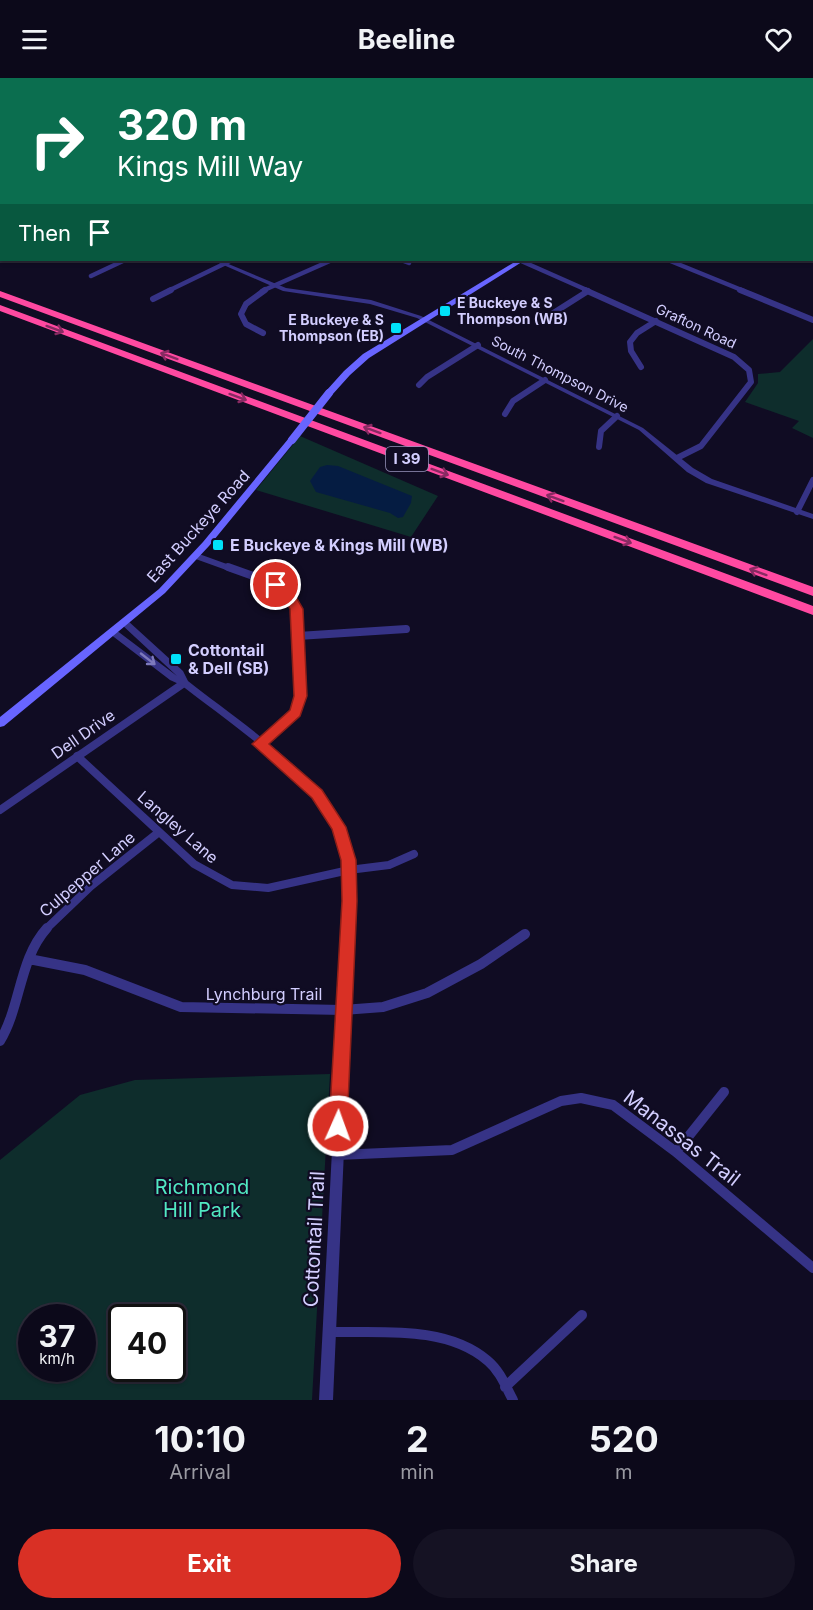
<!DOCTYPE html>
<style>
body{margin:0;font-family:Inter,sans-serif;background:#151223;color:#f1f3f6;height:100vh;display:flex;flex-direction:column;font-size:22px;white-space:nowrap}
*{box-sizing:border-box;margin:0}
p{font-size:20px;color:#9a9aa2}
.icon{flex:none;width:33px;height:33px;fill:none;stroke:currentColor;stroke-width:2;stroke-linecap:round;stroke-linejoin:round}
.map{position:relative;height:1322px;overflow:hidden}
.panel{display:flex;flex-direction:column;background:#0c091a;flex:1}
.panel>*{flex:none}
.top-card{position:absolute;left:0px;top:0px;width:813px;height:183px;box-shadow:0 2px 4px #0004,0 0 0 2px #2c2a39;background:#0b6e4f;color:#fff;overflow:hidden}
.speed{position:absolute;left:18px;top:1226px;display:flex;gap:12px;font-size:30px;font-weight:700;text-align:center}
.speed>*{display:grid;place-content:center;width:78px;height:78px;border-radius:50%;background:#0c091a;box-shadow:0 2px 4px #0004,0 0 0 2px #2c2a39;line-height:1}
.speed small{font-size:15px;font-weight:400}
.speed .limit{border:3px solid #111;border-radius:9px;background:#fff;color:#111}
.pin{position:absolute;display:grid;place-items:center;width:51px;height:51px;color:#fff;margin:-26px;border:3px solid #fff;border-radius:50%;box-shadow:0 2px 6px #0007}
.me{position:absolute;width:66px;margin:-33px;rotate:2deg;stroke-linejoin:round;filter:drop-shadow(0 0 4px #0008)}
.turn{display:flex;align-items:center;gap:21px;height:126px;padding:0 18px;font-size:27px}
.turn .icon{width:78px;height:78px;stroke-width:2.5}
.turn b{display:block;font-size:42px;line-height:51px}
.then{display:flex;align-items:center;height:57px;padding:0 18px;background:#0003;gap:12px;font-size:22px}
.eta{display:flex;justify-content:space-evenly;align-items:center;height:102px;text-align:center}
.eta b{font-size:36px;font-weight:700;line-height:42px}
.button{display:flex;gap:12px;margin-top:auto;padding:12px 18px}
.button a{flex:1;height:69px;border-radius:36px;background:#d93025;color:#fff;font-size:24px;font-weight:700;line-height:69px;text-align:center}
.button a+a{background:#151223;color:#f1f3f6}
header{display:flex;justify-content:space-between;align-items:center;height:78px;padding:0 18px;background:#0c091a;font-size:27px;font-weight:700}
.map>svg:first-child{display:block}
.green{fill:#0e2d2c;fill-rule:evenodd}
.water{fill:#051c42}
.lines{fill:none;stroke-linecap:round;stroke-linejoin:round}
.minor-far3{stroke:#363386;stroke-width:4.5}
.minor-far2{stroke:#363386;stroke-width:6}
.minor-far1{stroke:#363386;stroke-width:8}
.minor{stroke:#363386;stroke-width:10}
.tertiary{fill:#363386;fill-rule:evenodd}
.secondary{fill:#6865ff;fill-rule:evenodd}
.motorway{fill:#ff49a1;fill-rule:evenodd}
.secondary-bridge{stroke:#6865ff;stroke-width:8}
.oneway{stroke:#882a62}
.oneway2{stroke:#7d79bc}
.route{fill:#d93025;stroke:#8d1f18;stroke-width:1.5}
.poi-dot{fill:#00e1f9;stroke:#100c23;stroke-width:2}
.labels{text-anchor:middle;stroke-width:4.5;stroke-linejoin:round;paint-order:stroke}
.far-poi-label{font-size:14px;font-weight:bold;fill:#d3ceff;stroke:#100c23;text-anchor:start}
.far-street-label{font-size:14px;fill:#d3ceff;stroke:#100c23}
.shield{fill:#100c23;stroke:#9894bd;stroke-width:1.5}
.shield-label{font-size:15px;font-weight:bold;fill:#d3ceff}
.street-label{font-size:16px;fill:#d3ceff;stroke:#100c23}
.poi-label{font-size:16px;font-weight:bold;fill:#d3ceff;stroke:#100c23;text-anchor:start}
.near-street-label{font-size:20px;fill:#d3ceff;stroke:#100c23}
.near-park-label{font-size:20px;fill:#51e8c2;stroke:#100c23}
</style>
<header><svg class="icon" aria-label="menu" viewBox="0 0 24 24"><path d="M4 6h16M4 12h16M4 18h16"/></svg>Beeline<svg class="icon" aria-label="heart" viewBox="0 0 24 24"><path d="M12 20l-8-8c-3-5 5-10 8-4 3-6 11-1 8 4z"/></svg></header>
<div class="map">
<svg width="813" height="1322" viewBox="0 0 813 1322">
<rect width="100%" height="100%" fill="#100c23"/>
<!-- green -->
<path class="green" d="M0 0H335L2 2 1 14Z
M813 261V360L792 350 799 343 745 324 758 305V296L780 294Z
M300 358 438 418 411 459 256 412Z
M330 996 312 1322H0V1082L80 1017 135 1002ZM32 1239H82V1290H32ZM122 1239H172V1290H122Z"/>
<!-- water -->
<path class="water" d="M327 387 338 388 412 418 411 425 403 439 398 440 390 435 316 414 310 403 320 389Z"/>
<g class="lines">
<!-- minor-far3 -->
<path class="minor-far3" d="M523 0 527 2
M710 0 715 2
M472 1 475 0
M725 2 728 0
M401 182 409 185
M519 182 589 213
M668 182 744 213
M91 198 125 182
M168 213 232 182
M262 213 332 182"/>
<!-- minor-far2 -->
<path class="minor-far2" d="M585 212 734 279 749 292 751 304 701 368 677 380
M740 212 813 242
M153 221 171 212
M547 239 588 213
M263 255 246 246 241 236 246 226 265 212
M641 289 631 273 630 264 637 255 656 243
M419 307 427 299 478 267
M505 336 513 323 545 302
M599 369 601 353 617 338
M797 434 813 402
M196 478 232 491"/>
<!-- minor-far1 -->
<path class="minor-far1" d="M228 489 276 506 287 515 296 531 301 618 295 635 259 666
M298 558 406 551
M77 678 194 786 232 807 268 810 349 792 389 787 414 776
M0 732 184 605
M45 852 91 808 159 754"/>
<!-- minor -->
<path class="minor" d="M29 881 85 892 181 929 343 932 383 929 427 915 481 886 525 856
M0 963C21 928 19 881 47 850
M676 1074 724 1014
M337 1077 452 1072 561 1023 581 1020 613 1027 676 1074 813 1190
M329 1254C380 1255 447 1247 488 1283 500 1293 506 1309 513 1322
M505 1309 582 1237"/>
<!-- tertiary -->
<path class="tertiary" d="M98 0H104L103 2H96Z
M619 0 627 2H620Z
M212 182H219L286 210 371 222 421 238 643 350 693 390 712 401 813 436V441L706 405 687 394 639 352 417 240 370 226 283 213Z
M124 541 127 542 183 593 188 603C237 642 326 699 347 759 354 780 354 802 355 823L333 1322H319L345 823C344 802 344 780 337 759 319 704 227 643 181 607L170 602 110 556 109 554 110 552H116L177 598 121 546 120 544 121 542Z"/>
<!-- secondary -->
<path class="secondary" d="M813 10V14L812 15V11Z
M518 182H525L369 280 350 297 332 317H326V313L344 293 363 276Z
M289 360H295L296 362 209 468 165 515 4 648 0 649V639L159 511 203 464Z"/>
<!-- motorway -->
<path class="motorway" d="M0 213 813 509V518L0 219Z
M0 227 813 528V537L0 233Z"/>
<!-- secondary-bridge -->
<path class="secondary-bridge" d="M292 362 329 315"/>
</g>
<!-- one-way arrows -->
<defs><path id="oneway-shaft" d="M-6 0H5M1.5-3L5.5 0L1.5 3" fill="none" stroke-width="1.6" stroke-linecap="round" stroke-linejoin="round" transform="scale(1.5)"/></defs>
<g class="oneway">
<use href="#oneway-shaft" transform="translate(55 251) rotate(20)"/>
<use href="#oneway-shaft" transform="translate(169 278) rotate(-160)"/>
<use href="#oneway-shaft" transform="translate(238 319) rotate(20)"/>
<use href="#oneway-shaft" transform="translate(372 352) rotate(-160)"/>
<use href="#oneway-shaft" transform="translate(440 394) rotate(20)"/>
<use href="#oneway-shaft" transform="translate(555 420) rotate(-160)"/>
<use href="#oneway-shaft" transform="translate(623 462) rotate(20)"/>
<use href="#oneway-shaft" transform="translate(758 494) rotate(-160)"/>
</g>
<use class="oneway2" href="#oneway-shaft" transform="translate(148 581) rotate(38)"/>
<!-- route -->
<path class="route" d="M276 502 292 512 303 531 307 618 300 638 269 666 322 712 346 749 356 782 357 823 347 1048 344 1054 338 1057 332 1054 329 1048 342 823 341 782 332 751 312 720 252 666 290 632 294 618 290 531 283 518 270 507Z"/>
<!-- markers -->
<g class="poi-dot">
<rect x="439" y="227" width="12" height="12" rx="3"/>
<rect x="390" y="244" width="12" height="12" rx="3"/>
<rect x="212" y="461" width="12" height="12" rx="3"/>
<rect x="170" y="575" width="12" height="12" rx="3"/>
</g>
<g class="labels">
<!-- far-poi labels -->
<g class="far-poi-label">
<text x="457" y="230">E Buckeye &amp; S<tspan x="457" dy="16">Thompson (WB)</tspan></text>
<text x="384" y="247" text-anchor="end">E Buckeye &amp; S<tspan x="384" dy="16">Thompson (EB)</tspan></text>
</g>
<!-- far-street labels -->
<g class="far-street-label">
<text transform="translate(696 248) rotate(25)" y="5">Grafton Road</text>
<text transform="translate(560 296) rotate(27)" y="5">South Thompson Drive</text>
</g>
<!-- shield labels -->
<rect class="shield" x="386" y="369" width="42" height="24" rx="4.5"/>
<g class="shield-label">
<text x="407" y="386">I 39</text>
</g>
<!-- street labels -->
<g class="street-label">
<text transform="translate(198 448) rotate(-48)" y="6">East Buckeye Road</text>
<text transform="translate(83 656) rotate(-35)" y="6">Dell Drive</text>
<text transform="translate(178 749) rotate(41)" y="6">Langley Lane</text>
<text transform="translate(87 796) rotate(-41)" y="6">Culpepper Lane</text>
<text x="264" y="922">Lynchburg Trail</text>
</g>
<!-- poi labels -->
<g class="poi-label">
<text x="230" y="473">E Buckeye &amp; Kings Mill (WB)</text>
<text x="188" y="578">Cottontail<tspan x="188" dy="18">&amp; Dell (SB)</tspan></text>
</g>
<!-- near-street labels -->
<g class="near-street-label">
<text transform="translate(682 1060) rotate(38)" y="7">Manassas Trail</text>
<text transform="translate(314 1161) rotate(-87)" y="7">Cottontail Trail</text>
</g>
<!-- near-park labels -->
<g class="near-park-label">
<text x="202" y="1116">Richmond<tspan x="202" dy="23">Hill Park</tspan></text>
</g>
</g>
</svg>
<div class="speed"><div>37<small>km/h</small></div><div class="limit">40</div></div>
<div class="pin" style="left:276px;top:507px;background:#d93025"><svg class="icon" aria-label="arrive" viewBox="0 0 24 24"><path d="M6 21V4h12l-3 4 3 4H6"/></svg></div>
<svg class="me" style="left:338px;top:1048px" viewBox="-20 -20 40 40"><circle r="17" fill="#d93025" stroke="#fff" stroke-width="3"/><path d="M0-11L8 9 0 5-8 9z" fill="#fff"/></svg>
<div class="top-card">
<div class="turn"><svg class="icon" aria-label="right" viewBox="0 0 24 24"><path d="M7 20v-9h11M14 6l5 5-5 5"/></svg><div><b>320 m</b>Kings Mill Way</div></div>
<div class="then">Then<svg class="icon" aria-label="arrive" viewBox="0 0 24 24"><path d="M6 21V4h12l-3 4 3 4H6"/></svg></div>
</div>
</div>
<section class="panel">
<div class="eta">
<div><b>10:10</b><p>Arrival</p></div>
<div><b>2</b><p>min</p></div>
<div><b>520</b><p>m</p></div>
</div>
<div class="button"><a>Exit</a><a>Share</a></div>
</section>
